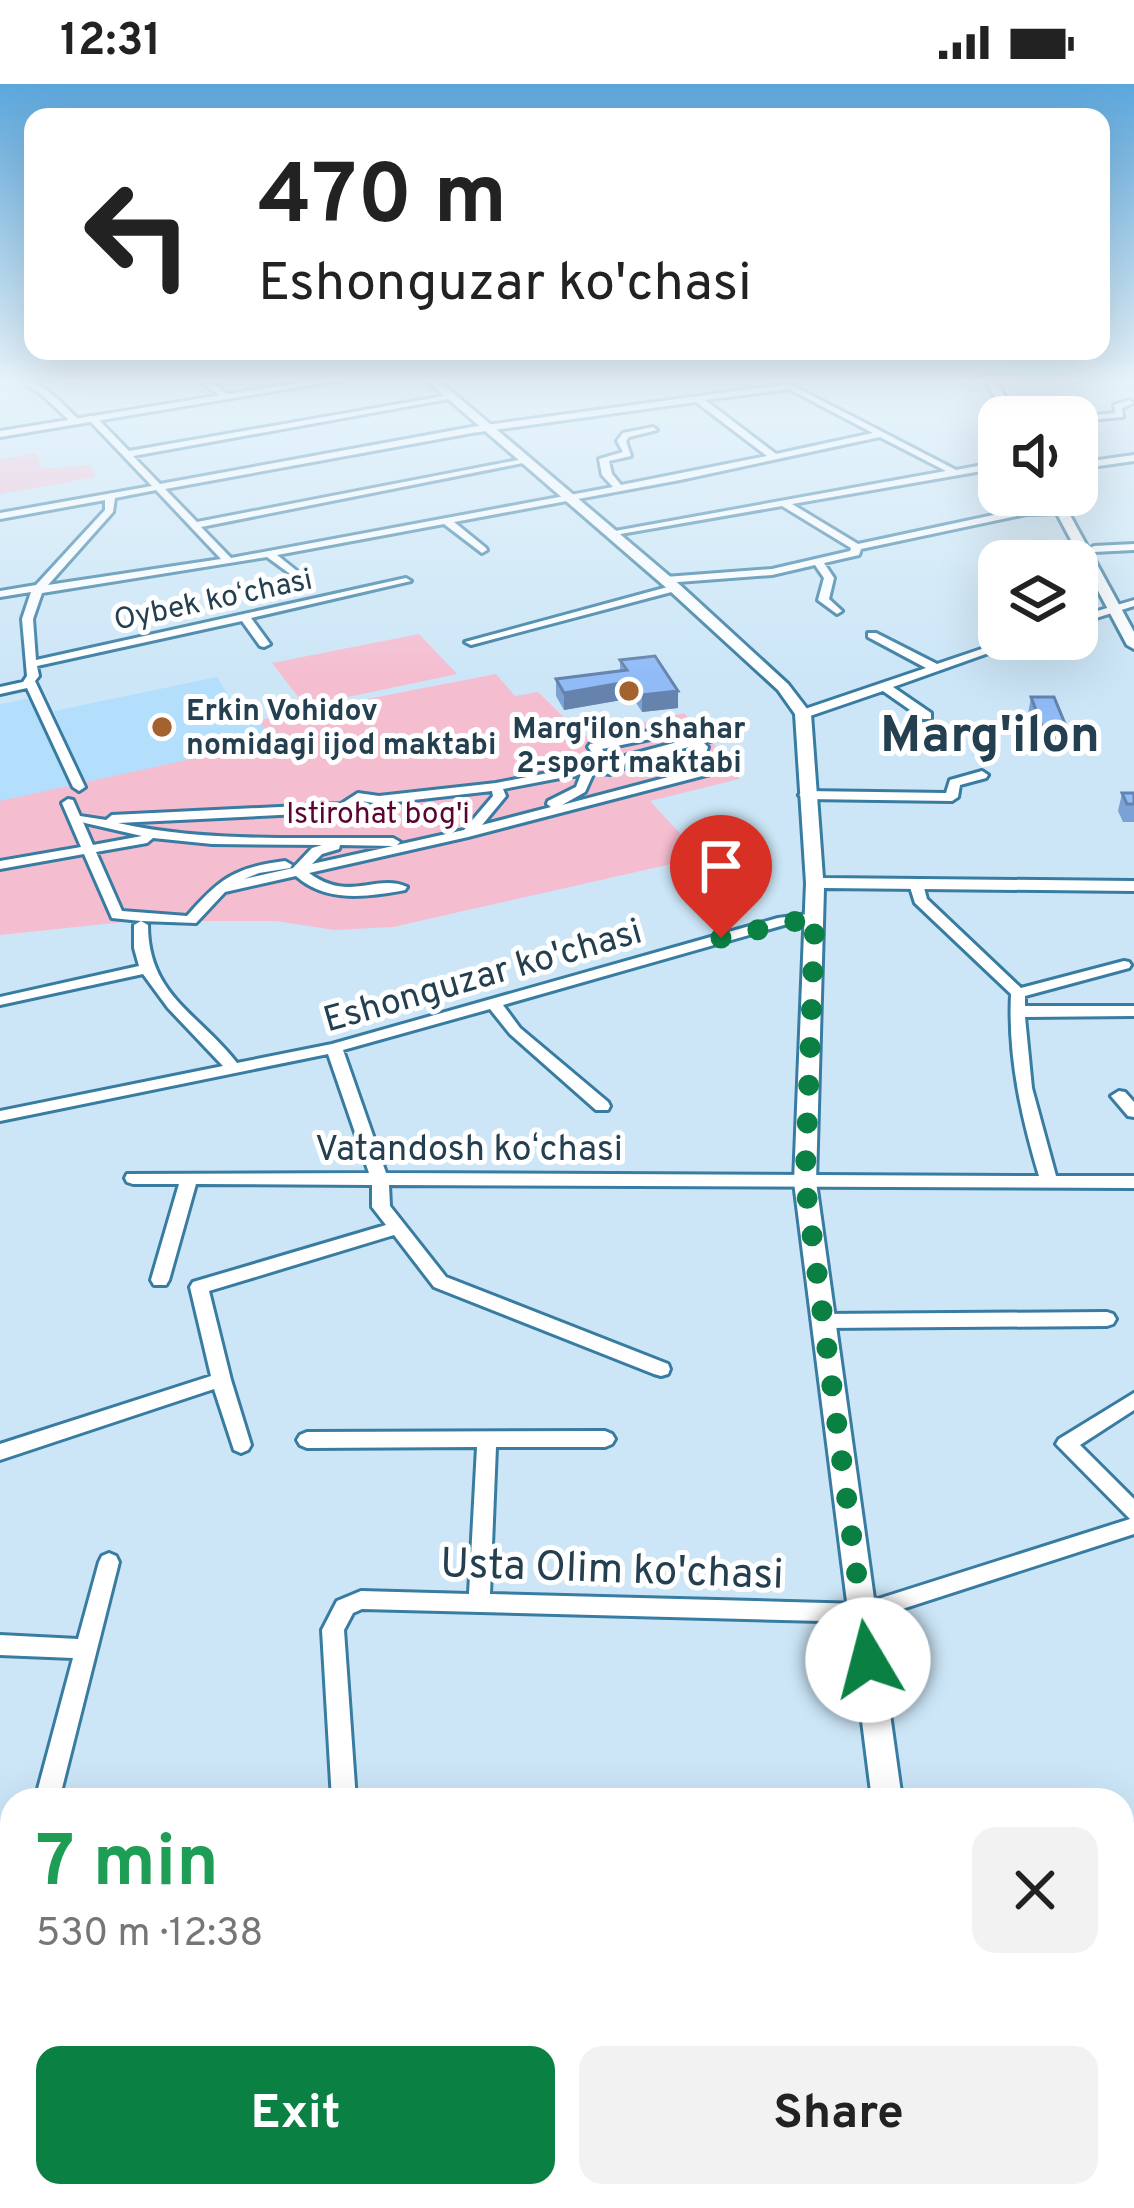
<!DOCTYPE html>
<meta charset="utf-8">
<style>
body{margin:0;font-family:Overpass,sans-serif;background:#f2f2f2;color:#222;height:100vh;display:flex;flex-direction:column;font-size:45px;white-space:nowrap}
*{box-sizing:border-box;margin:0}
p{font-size:39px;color:#767676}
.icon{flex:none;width:66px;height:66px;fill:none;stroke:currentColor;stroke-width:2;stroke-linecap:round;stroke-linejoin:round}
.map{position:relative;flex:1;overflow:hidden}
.sheet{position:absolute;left:0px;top:1704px;width:1134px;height:420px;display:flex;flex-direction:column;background:#fff;border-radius:36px 36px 0 0;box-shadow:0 12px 48px #0002}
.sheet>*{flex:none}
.guide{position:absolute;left:24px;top:24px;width:1086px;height:252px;border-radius:24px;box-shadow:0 12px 48px #0002;background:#fff;color:#222;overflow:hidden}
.tools{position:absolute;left:978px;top:312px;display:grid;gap:24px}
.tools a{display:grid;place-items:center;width:120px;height:120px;border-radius:24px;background:#fff;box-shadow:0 12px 48px #0002;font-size:60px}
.pin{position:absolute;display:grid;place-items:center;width:102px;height:102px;color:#fff;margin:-123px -51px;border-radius:50% 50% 50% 0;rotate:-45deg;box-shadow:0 0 12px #0007}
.pin .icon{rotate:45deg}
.me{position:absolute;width:132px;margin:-66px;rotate:352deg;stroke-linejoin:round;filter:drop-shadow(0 0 9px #0008)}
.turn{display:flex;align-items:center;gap:42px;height:252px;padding:0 36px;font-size:54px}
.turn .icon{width:156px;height:156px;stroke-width:2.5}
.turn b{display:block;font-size:84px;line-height:102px}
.round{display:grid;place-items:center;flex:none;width:126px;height:126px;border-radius:24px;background:#f2f2f2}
.summary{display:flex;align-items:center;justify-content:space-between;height:204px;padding:0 36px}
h1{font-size:72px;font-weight:700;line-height:90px;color:#1e9e55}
.button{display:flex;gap:24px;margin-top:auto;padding:24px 36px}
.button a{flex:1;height:138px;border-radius:24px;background:#0b8043;color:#fff;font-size:48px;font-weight:700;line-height:138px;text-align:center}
.button a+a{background:#f2f2f2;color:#222}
.status{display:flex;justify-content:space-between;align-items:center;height:84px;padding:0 60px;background:#fff;direction:ltr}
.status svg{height:33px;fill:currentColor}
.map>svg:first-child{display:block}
.built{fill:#b3dffc}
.green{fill:#f5bdd0}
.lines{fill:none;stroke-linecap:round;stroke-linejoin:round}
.minor-casing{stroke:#387ca2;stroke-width:6}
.major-casing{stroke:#387ca2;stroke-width:6}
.minor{fill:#fff;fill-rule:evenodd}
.major{fill:#fff;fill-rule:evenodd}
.wall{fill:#7ca1d4}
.shaded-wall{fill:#6583ad}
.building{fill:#90bbf7;stroke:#6583ad;stroke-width:3}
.route{stroke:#0b8043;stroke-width:21;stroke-dasharray:0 37.8}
.poi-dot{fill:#a3622e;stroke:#fff;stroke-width:4.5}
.labels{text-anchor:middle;stroke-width:10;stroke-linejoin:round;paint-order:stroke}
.far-street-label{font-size:30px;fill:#233f50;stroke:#fff}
.far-poi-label{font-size:30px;font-weight:bold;fill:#233f50;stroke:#fff;text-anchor:start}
.far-park-label{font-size:30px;fill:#5b0432;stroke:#fff}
.street-label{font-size:36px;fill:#233f50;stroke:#fff}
.near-street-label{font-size:42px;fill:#233f50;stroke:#fff}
.far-town-label{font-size:51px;font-weight:bold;fill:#233f50;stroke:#fff}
</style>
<div class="status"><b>12:31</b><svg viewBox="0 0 49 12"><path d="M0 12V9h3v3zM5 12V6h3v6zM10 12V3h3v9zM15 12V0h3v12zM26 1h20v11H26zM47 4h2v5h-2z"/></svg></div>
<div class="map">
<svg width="1134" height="2124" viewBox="0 0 1134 2124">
<rect width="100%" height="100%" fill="#cce6f7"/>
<!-- built -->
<path class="built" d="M590 295H700L709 301 594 315 586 308 600 305Z
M217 593 237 626 259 636 274 657 84 701 54 627Z
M37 613 74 705 0 719V620Z
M489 2112H845L846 2124H488Z"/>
<!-- green -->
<path class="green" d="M37 369 41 385 91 381 96 393 0 410V375Z
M419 550 457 590 305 622 272 579Z
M496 590 515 612 538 608 584 653 684 629 731 678 738 677 739 695 650 717 702 773 393 843 334 846 276 837H133L0 851V717L273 657 259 636Z"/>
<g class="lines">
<!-- minor casing -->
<g class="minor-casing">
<path id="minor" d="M18 295C43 296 61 319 78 335V339H72L41 310Z
M198 295H208L229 312 222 314Z
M784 297 956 386 999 378V384L792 420 858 460 1026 424 1062 423 1067 426 1062 429 1026 430 861 465 859 471 824 479 834 494 829 515 842 527 837 530 818 516 824 494 815 481 772 491 665 499 660 496 665 493 772 485 850 467 851 464 782 422 609 452 604 449 946 387 880 353 680 396 454 438 486 464 487 466 482 469 444 440 277 471 297 487 298 489 293 492 267 473 42 509 33 535 36 576 406 494 411 497 251 534 270 560 264 563 260 562 242 537 37 582 39 592 35 597 85 703 79 707 73 703 27 604 0 610V603L23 598 27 592 22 535 31 508 0 513V507L36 501 105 426V416L0 435V429L152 402 89 336V332H95L129 367 450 311 454 314 133 372 160 400 472 343 781 301 780 299ZM789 305 873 349 776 370 705 316ZM696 318 767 372 621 401 612 390 609 377 631 372 626 357 629 353 657 346 653 343 623 349 617 357 623 368 599 375 602 391 613 403 231 474 201 443 528 378 523 375 197 438 165 405 472 349ZM156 406 221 475 48 501 113 428 115 414Z
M1129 316 1133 319 1122 324 1123 333 1077 337V333H1073L1115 329 1114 321Z
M1134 371V377L1077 385V379Z
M1134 460V466L1094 468 1089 465 1094 462Z
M675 501 680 504 679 506 471 561 465 558Z
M1134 516V522L1077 540V533Z
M868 549H876L937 580 1011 555H1028L893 603 931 629V635H923L883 607 807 633H799V627L926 584 868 553Z
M665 645 683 647 697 653 727 645 733 649 704 659 708 663 702 681 678 687 672 683 692 676 696 664 693 662 625 679 624 684 610 690 594 688 585 708 562 721 729 677 735 681 733 684 468 753 309 789C349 819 376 789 407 803L405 806C368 813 326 819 296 792L225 808 196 839 141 837 148 841C148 911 198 929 237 979L332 960 778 834 815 829 822 833 820 836 784 841 503 921 520 944 608 1018 610 1022 608 1026H596L510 950 490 925 343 966 386 1089 1039 1092C1021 1032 1008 973 1011 910L915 819 909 800 916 796 923 800 927 815 1021 904 1124 877 1129 878 1131 881 1129 884 1025 912V922H1134V932L1025 933 1032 1004 1056 1092H1134V1104L389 1101 390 1122 446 1193 668 1280 670 1285 668 1290 661 1292 654 1290 434 1203 394 1151 209 1207 231 1296 251 1361 248 1366 241 1369 234 1366 214 1305 0 1376V1360L211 1292 190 1203 193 1198 386 1141 372 1123V1101L196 1100 169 1196 166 1201H154L151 1196 179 1100H133L127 1098 125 1094 127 1090 369 1089 328 970 0 1037V1027L223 982 168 924 143 890 0 921V913L139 882 134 864V841L141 837 112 834 84 770 0 785V777L81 763 62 719 68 715 73 716 80 732 106 736 112 731 341 720 358 709 379 712 496 699 594 680 597 675 588 663 590 660 635 649ZM665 652 685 656 614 675 607 672 602 665ZM581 690 576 703 548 717 547 720 551 723 482 741 506 712 503 705ZM492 707 493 712 464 746 397 761 400 758 393 754C302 753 208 759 118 739L341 728C356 738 372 737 388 728L389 725 387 719ZM361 717 374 719 376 724 363 728 352 724ZM83 738 85 739 142 752 93 761ZM153 754 212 760 322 761 312 764 293 784 244 795 259 789 290 784 292 781 285 777C235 783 219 795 187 832L122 827 96 768 147 759ZM340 761 393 762 312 780 322 770 339 765Z
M982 687 988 691 986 694 960 701 958 713 952 717 805 715 799 711 805 707 946 709 950 696Z
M1119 1007 1125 1008 1134 1018V1033L1128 1032 1111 1012Z
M1107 1228 1113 1230 1116 1235 1113 1240 1107 1242 822 1244 816 1242 813 1237 816 1232 822 1230Z
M1134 1309V1326L1080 1361 1134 1415V1450L862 1538 362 1525 353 1529 344 1546 356 1716H332L322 1546 337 1517 361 1507 469 1510 477 1363 307 1364 300 1361 297 1356 300 1351 307 1348 605 1347 612 1350 615 1355 612 1360 605 1363H496L490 1510 862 1520 1130 1435 1056 1360 1059 1355Z
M109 1469 116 1472 119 1478 59 1716H35L73 1574 0 1571V1551L78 1555 99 1478 102 1472Z
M0 1766H12V1790H0Z
M12 1838V1897L9 1904 0 1908V1849L3 1841Z
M225 2112H253L252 2124H224Z"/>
</g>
<!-- major casing -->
<g class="major-casing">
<path id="major" d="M321 295H347L0 353V347Z
M425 295H437L680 501 788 600 811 630 823 794 1134 797V807L824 804 816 1098 902 1716H872L794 1098 806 799 795 630 778 606 670 507Z
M985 295H995L1017 333H1005Z
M1047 411H1059L1134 548V565L1127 561Z
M923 2112H959L960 2124H924Z"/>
</g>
<!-- minor -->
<use href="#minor" class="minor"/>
<!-- major -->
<use href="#major" class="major"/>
</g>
<!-- wall -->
<path class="wall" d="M620 576 678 624 642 628 633 614 564 626 556 612V595L620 587Z
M1031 613 1068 647 1064 664H1041L1028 630Z
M1122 709H1134V738H1123L1118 727Z
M1131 1994 1134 1995V2061H1132L1123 2011Z
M1045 2112H1104L1106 2124H1047Z"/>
<!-- shaded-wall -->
<path class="shaded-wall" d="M633 597V614L564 626V609Z
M678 607V624L642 628V611Z"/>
<!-- building -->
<path class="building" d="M655 572 678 607 642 611 633 597 564 609 556 595 627 586 620 576Z
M1031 613H1054L1068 647H1044Z
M1122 709H1134V720H1127Z
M1055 2112H1104L1106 2124H1058Z"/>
<!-- sky -->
<linearGradient id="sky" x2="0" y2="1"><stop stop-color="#5ca7dc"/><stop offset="0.5" stop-color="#e8f4fb"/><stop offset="1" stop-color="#e8f4fb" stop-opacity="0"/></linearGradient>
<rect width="1134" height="593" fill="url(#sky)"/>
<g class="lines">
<!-- route -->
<path class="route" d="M721 854 815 833 805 1098 868 1576"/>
</g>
<!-- markers -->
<g class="poi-dot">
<circle cx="629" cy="607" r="12"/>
<circle cx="162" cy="643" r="12"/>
</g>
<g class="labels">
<!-- far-street labels -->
<g class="far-street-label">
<text transform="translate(213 515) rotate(-12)" y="10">Oybek koʻchasi</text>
</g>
<!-- far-poi labels -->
<g class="far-poi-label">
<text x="186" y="636">Erkin Vohidov<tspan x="186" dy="34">nomidagi ijod maktabi</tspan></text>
<text x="629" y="654" text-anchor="middle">Marg'ilon shahar<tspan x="629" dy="34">2-sport maktabi</tspan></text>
</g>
<!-- far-park labels -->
<g class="far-park-label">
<text x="378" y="739">Istirohat bog'i</text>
</g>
<!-- street labels -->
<g class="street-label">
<text transform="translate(482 890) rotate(-16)" y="13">Eshonguzar ko'chasi</text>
<text x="469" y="1076">Vatandosh koʻchasi</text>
</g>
<!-- near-street labels -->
<g class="near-street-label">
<text transform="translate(612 1483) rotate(2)" y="15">Usta Olim ko'chasi</text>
</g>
<!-- far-town labels -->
<g class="far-town-label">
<text x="990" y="667">Marg'ilon</text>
</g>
</g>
</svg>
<div class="tools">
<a><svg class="icon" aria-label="sound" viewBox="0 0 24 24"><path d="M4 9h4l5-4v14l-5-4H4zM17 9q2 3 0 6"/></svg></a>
<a><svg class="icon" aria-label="layers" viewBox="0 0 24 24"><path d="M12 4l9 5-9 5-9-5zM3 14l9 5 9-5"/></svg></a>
</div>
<div class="pin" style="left:721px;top:854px;background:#d93025"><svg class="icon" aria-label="arrive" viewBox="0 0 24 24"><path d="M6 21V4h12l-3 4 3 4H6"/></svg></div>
<svg class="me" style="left:868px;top:1576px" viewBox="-20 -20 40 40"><circle r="19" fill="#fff"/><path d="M0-13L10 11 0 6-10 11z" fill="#0b8043"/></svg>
<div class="guide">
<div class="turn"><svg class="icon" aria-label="left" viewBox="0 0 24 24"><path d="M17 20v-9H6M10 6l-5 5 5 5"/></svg><div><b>470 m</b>Eshonguzar ko'chasi</div></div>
</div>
<section class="sheet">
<div class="summary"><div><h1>7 min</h1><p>530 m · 12:38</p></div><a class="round"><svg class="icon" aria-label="close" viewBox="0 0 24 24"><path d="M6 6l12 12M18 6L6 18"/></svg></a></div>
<div class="button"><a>Exit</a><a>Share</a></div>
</section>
</div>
